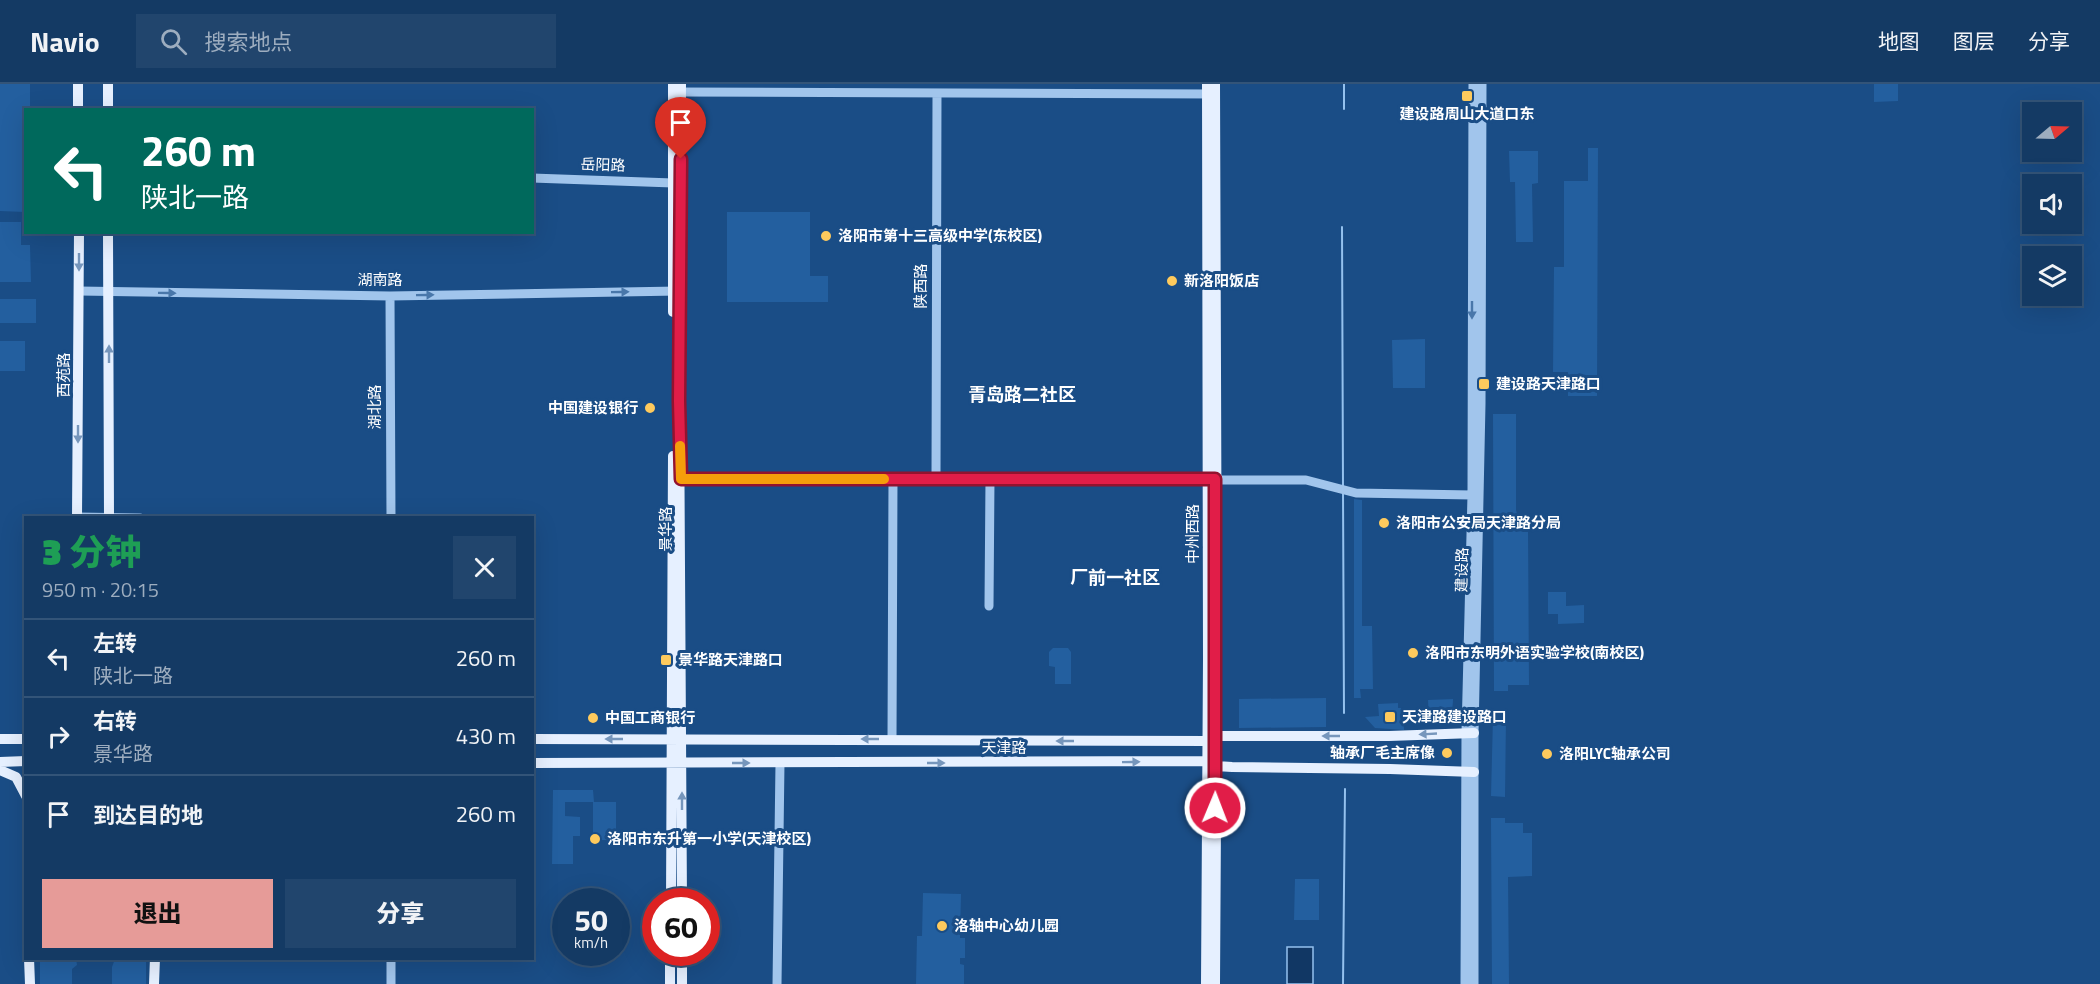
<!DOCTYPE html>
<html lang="zh">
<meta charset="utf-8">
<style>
body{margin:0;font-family:"Titillium Web","Noto Sans SC",sans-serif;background:#21456d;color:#f1f3f6;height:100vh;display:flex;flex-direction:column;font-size:22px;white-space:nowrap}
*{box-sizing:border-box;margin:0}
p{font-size:20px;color:#9dadbf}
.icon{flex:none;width:33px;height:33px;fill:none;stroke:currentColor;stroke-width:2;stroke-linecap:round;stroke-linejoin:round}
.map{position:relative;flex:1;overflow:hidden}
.side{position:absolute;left:24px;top:432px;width:510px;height:444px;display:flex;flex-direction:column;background:#143a64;border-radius:0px;box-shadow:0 6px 24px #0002,0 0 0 2px #335478}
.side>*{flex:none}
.banner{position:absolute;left:24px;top:24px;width:510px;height:126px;border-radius:0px;box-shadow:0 6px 24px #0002,0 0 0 2px #335478;background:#00695c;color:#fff;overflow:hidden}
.needle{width:39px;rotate:71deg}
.fabs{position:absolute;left:2022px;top:18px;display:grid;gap:12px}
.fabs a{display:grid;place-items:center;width:60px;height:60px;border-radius:0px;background:#143a64;box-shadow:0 6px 24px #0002,0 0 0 2px #335478;font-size:30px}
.speed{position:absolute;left:552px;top:804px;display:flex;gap:12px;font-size:30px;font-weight:700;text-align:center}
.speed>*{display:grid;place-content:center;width:78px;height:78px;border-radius:50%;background:#143a64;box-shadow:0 6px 24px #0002,0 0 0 2px #335478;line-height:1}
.speed small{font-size:15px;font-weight:400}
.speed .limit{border:9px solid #d22;background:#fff;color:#111}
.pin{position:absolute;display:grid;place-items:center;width:51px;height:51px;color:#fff;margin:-62px -26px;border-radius:50% 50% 50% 0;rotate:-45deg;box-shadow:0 0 6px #0007}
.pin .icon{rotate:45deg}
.me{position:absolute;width:66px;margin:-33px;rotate:1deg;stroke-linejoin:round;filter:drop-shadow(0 0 4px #0008)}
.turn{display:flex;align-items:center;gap:21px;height:126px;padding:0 18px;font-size:27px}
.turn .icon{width:78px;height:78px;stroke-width:2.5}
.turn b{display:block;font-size:42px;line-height:51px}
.round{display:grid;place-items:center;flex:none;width:63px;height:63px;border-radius:0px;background:#21456d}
.overview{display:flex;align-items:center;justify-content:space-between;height:102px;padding:0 18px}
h1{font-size:36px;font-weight:800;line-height:45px;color:#1e9e55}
.cta{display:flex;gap:12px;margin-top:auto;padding:12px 18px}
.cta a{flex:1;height:69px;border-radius:0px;background:#e69b98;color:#111;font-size:24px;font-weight:800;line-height:69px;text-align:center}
.cta a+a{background:#21456d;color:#f1f3f6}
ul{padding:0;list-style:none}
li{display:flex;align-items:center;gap:18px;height:78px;padding:0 18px;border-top:2px solid #335478}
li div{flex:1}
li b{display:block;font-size:22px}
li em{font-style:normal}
header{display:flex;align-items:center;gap:36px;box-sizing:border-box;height:84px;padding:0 30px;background:#143a64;border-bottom:2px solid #335478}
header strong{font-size:28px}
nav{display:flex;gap:33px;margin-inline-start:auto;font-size:21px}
.search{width:420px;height:54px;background:#21456d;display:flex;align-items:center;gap:15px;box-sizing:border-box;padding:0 21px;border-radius:0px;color:#9dadbf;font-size:22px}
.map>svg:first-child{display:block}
.green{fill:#235f9f}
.water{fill:#113764;stroke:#94c1ee;stroke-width:1.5}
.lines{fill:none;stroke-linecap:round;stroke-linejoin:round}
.stream{stroke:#94c1ee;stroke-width:2}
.minor{stroke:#a1c5ec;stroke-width:9}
.major{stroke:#e6f0ff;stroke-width:10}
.oneway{fill:#7696bc}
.oneway2{fill:#4977aa}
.route-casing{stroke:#92132f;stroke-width:15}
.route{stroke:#e11d48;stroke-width:10}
.slow{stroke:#f59e0b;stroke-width:10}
.poi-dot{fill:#feca5d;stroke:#1a4d86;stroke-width:2}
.labels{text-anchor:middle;stroke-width:6;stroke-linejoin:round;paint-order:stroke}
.poi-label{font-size:15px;font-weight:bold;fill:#fff;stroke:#1a4d86;text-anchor:start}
.street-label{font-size:15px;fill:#fff;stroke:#1a4d86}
.quarter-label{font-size:18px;font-weight:bold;fill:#fff;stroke:#1a4d86}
</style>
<header>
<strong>Navio</strong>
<div class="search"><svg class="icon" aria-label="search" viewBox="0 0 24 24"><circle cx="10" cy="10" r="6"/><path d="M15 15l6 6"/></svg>搜索地点</div>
<nav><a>地图</a><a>图层</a><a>分享</a></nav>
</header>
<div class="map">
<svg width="2100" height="900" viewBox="0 0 2100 900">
<rect width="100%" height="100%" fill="#1a4d86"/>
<!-- green -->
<path class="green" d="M0 0H30V25L26 26 25 128 0 127Z
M1874 0H1898V17L1874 18Z
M1588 64H1598L1597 312H1568V288H1553L1554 183H1564V97H1588Z
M1509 67H1538V99L1532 100 1533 158H1516L1515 98H1510Z
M727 128H810V192H828V218H727Z
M0 138H21V161H30L31 198H0Z
M0 215H36V239H0Z
M1425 255V304H1393L1392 256Z
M0 257H25V287H0Z
M1493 330H1516V426L1519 437 1528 444 1529 601H1508V607H1494Z
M1354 415 1362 416V542H1372L1373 605H1360L1361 614H1354Z
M1548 508H1566V522L1584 521V539L1558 540V530H1548Z
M1053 564H1068L1071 568V600H1055V583L1049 582V568Z
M1326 614V643L1239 644V615Z
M1453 615C1453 633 1446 637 1429 637L1428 616Z
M1398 619V624H1403L1404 646 1375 644 1365 633 1379 632 1378 620Z
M1493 633H1506L1505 713 1491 712Z
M553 706H593L594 718H616V756H593V718H565V732L580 733V752H573V780H552Z
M1491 734H1505V739H1523V749H1532V792L1508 793 1509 900H1492Z
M1295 795H1319V836H1294Z
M923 809 961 810 960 854H965V874H960V880L964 881V900H916L917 852H922Z
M40 875H76L77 881 72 885V900H40Z
M115 875H146V900H112V883Z"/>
<!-- water -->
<path class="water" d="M1287 863H1313V900H1287Z"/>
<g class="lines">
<!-- stream -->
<path class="stream" d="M1344 25V0
M1342 143 1343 402
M1343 407 1344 629
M1343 900 1345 705"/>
<!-- minor -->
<path class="minor" d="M676 8 1214 10
M532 94 673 99
M79 207 390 212 678 207
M390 212 391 434
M936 395 937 9
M673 396H1306L1356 409 1472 411
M77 433 140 434
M989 522 990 395
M892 655 893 395
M391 900V874
M777 900 780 679
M1465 900 1466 649 1472 411 1473 0
M1474 900V649L1481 320 1482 0"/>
<!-- major -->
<path class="major" d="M78 0V26
M108 0V26
M681 0 679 317 682 818
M108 148 109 434
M673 228V0
M77 434 79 148
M0 655H26
M532 655 1208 657 1216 652H1389L1474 649
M0 678 26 677
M532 679 1207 677 1216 682 1232 683 1390 685 1474 688
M0 686 16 693 26 712
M671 818 673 372
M29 874 30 900
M154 900 155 874
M670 900V868
M682 900V868
M1206 900 1208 576 1207 0
M1215 900 1217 575 1215 0"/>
</g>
<!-- one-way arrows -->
<defs><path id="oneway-solid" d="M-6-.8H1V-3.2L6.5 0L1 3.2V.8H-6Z" transform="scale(1.5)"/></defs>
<g class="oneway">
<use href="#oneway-solid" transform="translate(79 178) rotate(90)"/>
<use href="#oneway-solid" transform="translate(109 270) rotate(-90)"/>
<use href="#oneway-solid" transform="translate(78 350) rotate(90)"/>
<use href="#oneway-solid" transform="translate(1428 650) rotate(177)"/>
<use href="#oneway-solid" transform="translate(1331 652) rotate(180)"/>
<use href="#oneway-solid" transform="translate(614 655) rotate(-180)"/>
<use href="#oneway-solid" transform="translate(870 655) rotate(-180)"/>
<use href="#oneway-solid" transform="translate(1065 657) rotate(-180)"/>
<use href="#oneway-solid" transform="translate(1131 678) rotate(-1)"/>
<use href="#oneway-solid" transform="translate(741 679)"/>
<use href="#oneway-solid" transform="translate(936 679)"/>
<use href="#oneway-solid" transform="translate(682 717) rotate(-90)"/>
</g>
<g class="oneway2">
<use href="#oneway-solid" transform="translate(620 208) rotate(-1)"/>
<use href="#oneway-solid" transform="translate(167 209) rotate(1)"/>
<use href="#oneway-solid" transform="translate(425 211) rotate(-1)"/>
<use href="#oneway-solid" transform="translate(1472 226) rotate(90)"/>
</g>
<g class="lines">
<!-- route casing -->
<g class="route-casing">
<path id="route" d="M681 75 679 317 681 395H1215V724"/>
</g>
<!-- route -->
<use href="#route" class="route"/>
<!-- slow -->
<path class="slow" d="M680 362 681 395H884"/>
</g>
<!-- markers -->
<g class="poi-dot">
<rect x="1461" y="6" width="12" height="12" rx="3"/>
<circle cx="826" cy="152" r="6"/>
<circle cx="1172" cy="197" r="6"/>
<rect x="1478" y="294" width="12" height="12" rx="3"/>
<circle cx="650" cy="324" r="6"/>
<circle cx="1384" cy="439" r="6"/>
<circle cx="1413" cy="569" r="6"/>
<rect x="660" y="570" width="12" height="12" rx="3"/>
<rect x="1384" y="627" width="12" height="12" rx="3"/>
<circle cx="593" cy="634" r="6"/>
<circle cx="1447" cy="669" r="6"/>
<circle cx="1547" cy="670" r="6"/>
<circle cx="595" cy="755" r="6"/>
<circle cx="942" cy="842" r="6"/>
</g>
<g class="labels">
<!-- poi labels -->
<g class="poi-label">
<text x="1467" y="35" text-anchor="middle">建设路周山大道口东</text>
<text x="838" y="157">洛阳市第十三高级中学(东校区)</text>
<text x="1184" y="202">新洛阳饭店</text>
<text x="1496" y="305">建设路天津路口</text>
<text x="638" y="329" text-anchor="end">中国建设银行</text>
<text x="1396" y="444">洛阳市公安局天津路分局</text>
<text x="1425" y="574">洛阳市东明外语实验学校(南校区)</text>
<text x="678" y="581">景华路天津路口</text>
<text x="1402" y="638">天津路建设路口</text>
<text x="605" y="639">中国工商银行</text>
<text x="1435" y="674" text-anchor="end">轴承厂毛主席像</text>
<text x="1559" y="675">洛阳LYC轴承公司</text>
<text x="607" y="760">洛阳市东升第一小学(天津校区)</text>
<text x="954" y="847">洛轴中心幼儿园</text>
</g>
<!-- street labels -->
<g class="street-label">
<text transform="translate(603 81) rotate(2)" y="5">岳阳路</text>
<text x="380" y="201">湖南路</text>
<text transform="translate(921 202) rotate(-90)" y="5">陕西路</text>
<text transform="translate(64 291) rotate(-90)" y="5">西苑路</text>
<text transform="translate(375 323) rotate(-90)" y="5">湖北路</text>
<text transform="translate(666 445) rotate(-90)" y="5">景华路</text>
<text transform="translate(1193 450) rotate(-90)" y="5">中州西路</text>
<text transform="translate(1462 486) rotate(-89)" y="5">建设路</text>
<text x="1004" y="669">天津路</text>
</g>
<!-- quarter labels -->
<g class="quarter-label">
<text x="1022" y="317">青岛路二社区</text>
<text x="1115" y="500">厂前一社区</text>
</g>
</g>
</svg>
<div class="fabs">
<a><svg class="needle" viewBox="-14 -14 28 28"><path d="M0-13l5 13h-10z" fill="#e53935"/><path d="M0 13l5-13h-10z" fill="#9dadbf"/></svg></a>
<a><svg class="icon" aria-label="sound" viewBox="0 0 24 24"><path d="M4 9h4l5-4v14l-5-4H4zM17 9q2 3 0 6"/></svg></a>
<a><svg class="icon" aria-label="layers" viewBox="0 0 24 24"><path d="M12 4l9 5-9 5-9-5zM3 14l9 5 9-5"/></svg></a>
</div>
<div class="speed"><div>50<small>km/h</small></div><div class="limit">60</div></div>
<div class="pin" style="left:681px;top:75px;background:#d93025"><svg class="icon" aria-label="arrive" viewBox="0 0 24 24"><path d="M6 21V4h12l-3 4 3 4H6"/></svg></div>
<svg class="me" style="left:1215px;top:724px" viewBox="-20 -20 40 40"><circle r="17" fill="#e11d48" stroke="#fff" stroke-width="3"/><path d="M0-11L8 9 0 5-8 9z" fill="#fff"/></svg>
<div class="banner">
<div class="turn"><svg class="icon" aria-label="left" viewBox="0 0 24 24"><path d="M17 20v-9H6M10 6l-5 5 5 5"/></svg><div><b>260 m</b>陕北一路</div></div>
</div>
<section class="side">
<div class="overview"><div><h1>3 分钟</h1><p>950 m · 20:15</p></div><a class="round"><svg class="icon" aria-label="close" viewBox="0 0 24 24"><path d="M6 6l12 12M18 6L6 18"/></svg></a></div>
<ul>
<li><svg class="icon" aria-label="left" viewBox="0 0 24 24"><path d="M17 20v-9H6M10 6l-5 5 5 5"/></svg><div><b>左转</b><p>陕北一路</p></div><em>260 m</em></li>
<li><svg class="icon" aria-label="right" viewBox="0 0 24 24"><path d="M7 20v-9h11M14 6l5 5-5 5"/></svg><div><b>右转</b><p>景华路</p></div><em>430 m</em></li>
<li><svg class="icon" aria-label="arrive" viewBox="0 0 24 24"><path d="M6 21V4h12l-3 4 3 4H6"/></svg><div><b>到达目的地</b></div><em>260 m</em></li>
</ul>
<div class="cta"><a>退出</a><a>分享</a></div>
</section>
</div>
